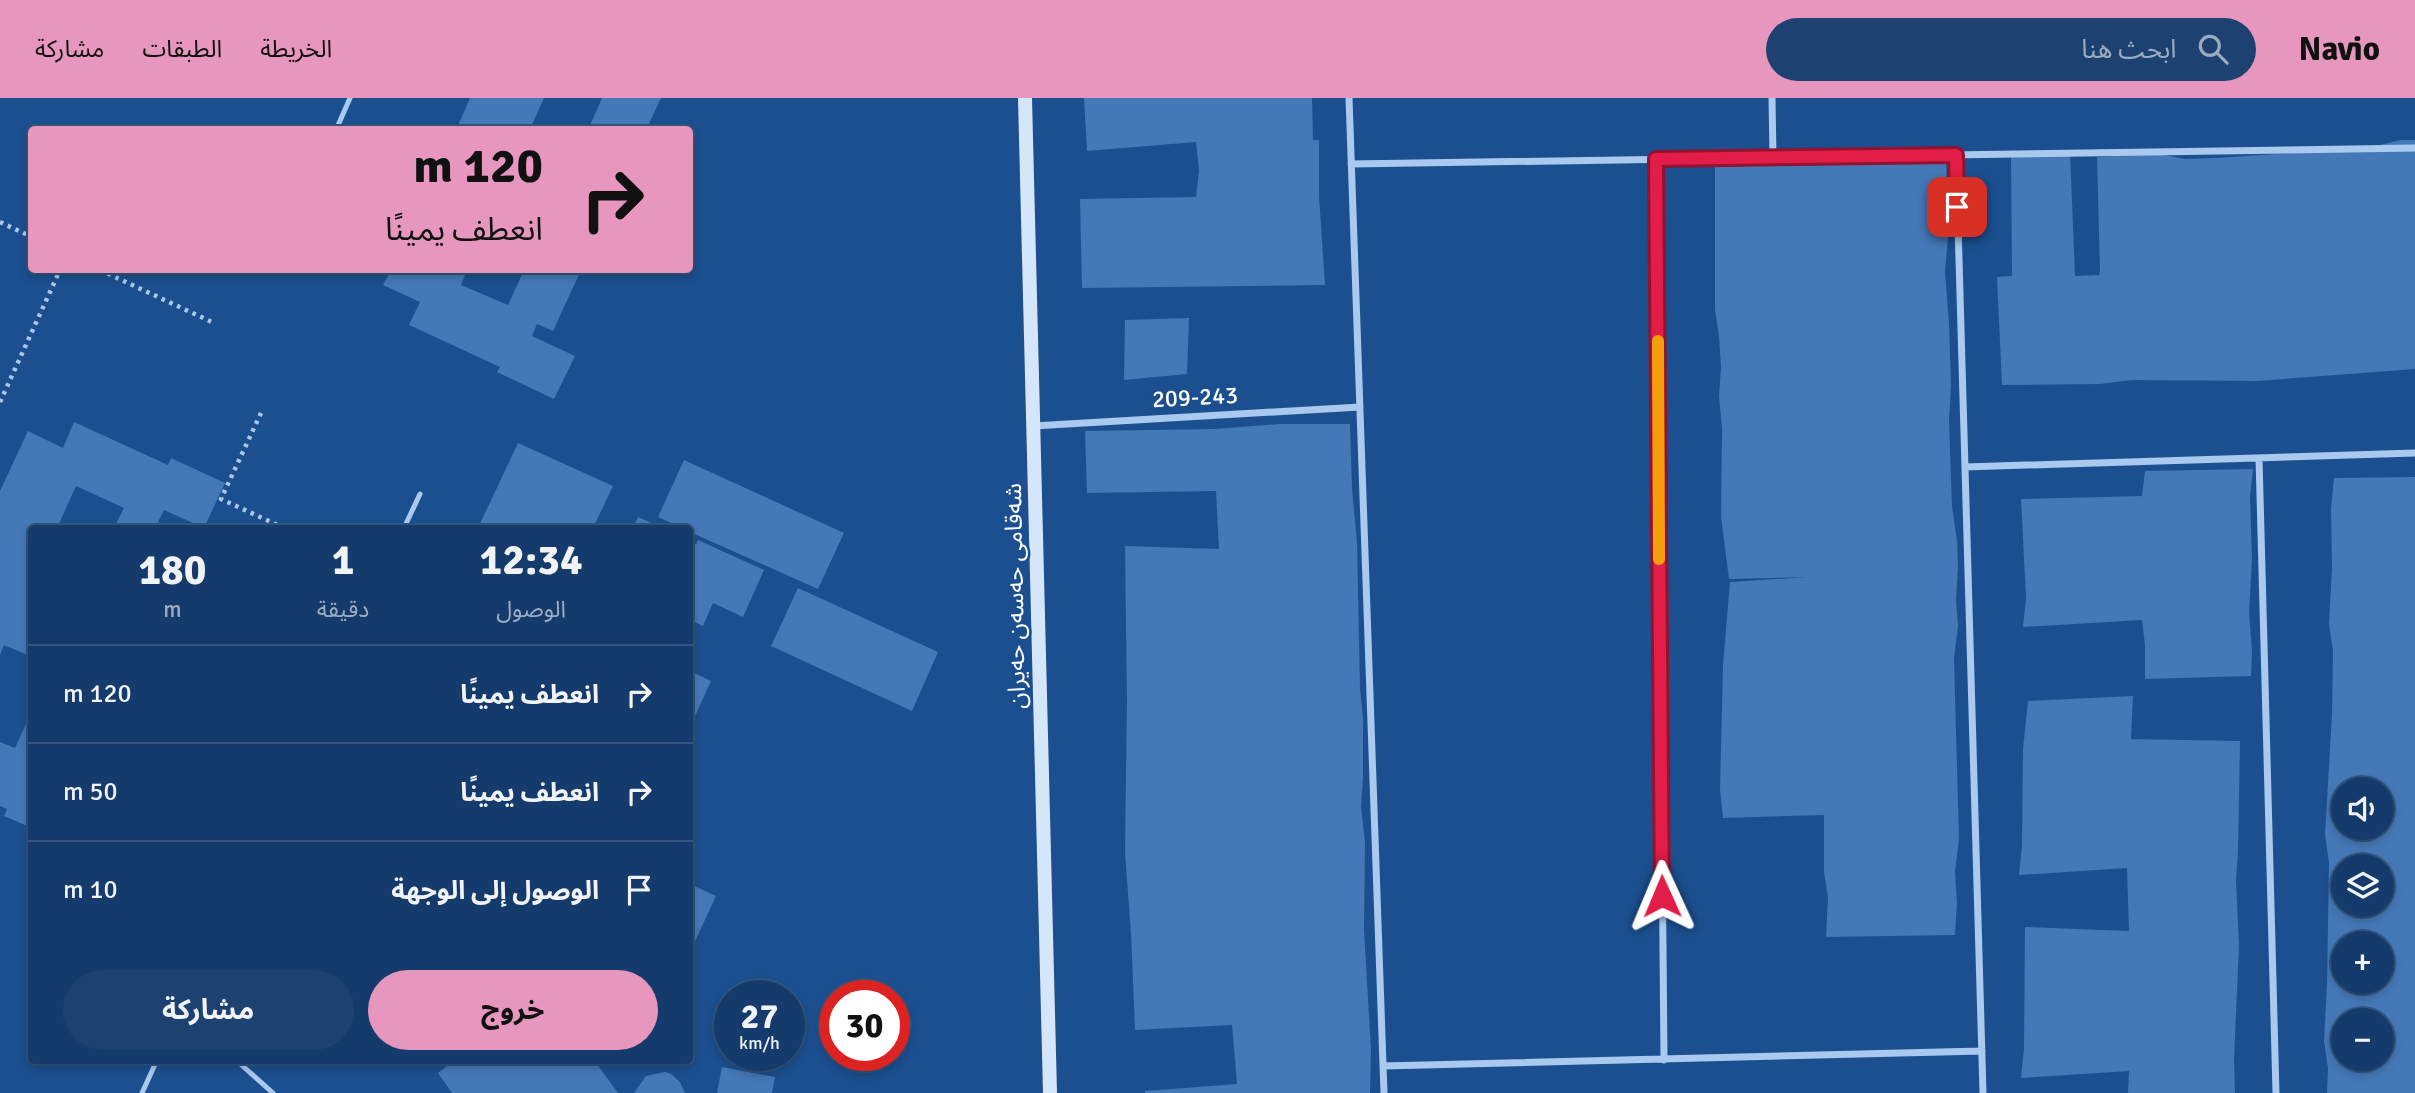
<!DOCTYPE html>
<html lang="ar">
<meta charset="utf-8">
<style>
body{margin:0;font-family:Signika,"Noto Sans Arabic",sans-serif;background:#1d4271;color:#f1f3f6;direction:rtl;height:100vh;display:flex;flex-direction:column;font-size:26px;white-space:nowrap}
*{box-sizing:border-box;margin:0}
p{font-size:23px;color:#9dadc1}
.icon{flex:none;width:38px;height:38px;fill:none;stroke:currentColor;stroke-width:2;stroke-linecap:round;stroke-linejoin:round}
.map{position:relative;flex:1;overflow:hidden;direction:ltr}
.sheet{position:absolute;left:28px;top:427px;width:665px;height:539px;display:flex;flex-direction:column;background:#143b6b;border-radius:7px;box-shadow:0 4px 10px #0003,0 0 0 2px #33557e;direction:rtl}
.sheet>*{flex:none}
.guide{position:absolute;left:28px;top:28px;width:665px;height:147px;border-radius:7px;box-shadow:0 4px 10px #0003,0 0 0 2px #33557e;direction:rtl;background:#e797bd;color:#111;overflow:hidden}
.controls{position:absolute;left:2331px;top:679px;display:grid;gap:14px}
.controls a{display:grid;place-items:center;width:63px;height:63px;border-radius:50%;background:#143b6b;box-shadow:0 4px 10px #0003,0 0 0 2px #33557e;font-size:35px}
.speed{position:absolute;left:714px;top:882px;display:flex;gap:14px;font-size:35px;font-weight:700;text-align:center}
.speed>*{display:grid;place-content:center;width:91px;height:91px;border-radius:50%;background:#143b6b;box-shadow:0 4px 10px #0003,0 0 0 2px #33557e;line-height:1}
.speed small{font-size:18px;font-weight:400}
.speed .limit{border:10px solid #d22;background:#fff;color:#111}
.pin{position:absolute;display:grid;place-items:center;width:60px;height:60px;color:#fff;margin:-30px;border-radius:14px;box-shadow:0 4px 10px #0006}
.me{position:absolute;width:77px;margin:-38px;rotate:359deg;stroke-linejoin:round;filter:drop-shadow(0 0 5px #0008)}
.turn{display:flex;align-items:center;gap:24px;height:147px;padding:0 35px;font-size:32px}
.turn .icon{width:91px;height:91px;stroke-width:2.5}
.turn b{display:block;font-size:49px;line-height:60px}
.eta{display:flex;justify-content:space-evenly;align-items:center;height:119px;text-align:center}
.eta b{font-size:42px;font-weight:700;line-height:49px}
.button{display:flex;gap:14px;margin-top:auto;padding:14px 35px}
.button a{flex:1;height:80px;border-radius:42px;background:#e797bd;color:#111;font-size:28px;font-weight:700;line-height:80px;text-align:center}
.button a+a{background:#1d4271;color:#f1f3f6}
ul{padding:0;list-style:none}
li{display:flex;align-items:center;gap:21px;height:98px;padding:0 35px;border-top:2px solid #33557e}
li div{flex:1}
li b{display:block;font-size:26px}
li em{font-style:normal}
header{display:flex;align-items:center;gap:42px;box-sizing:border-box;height:98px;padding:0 35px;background:#e797bd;color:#111}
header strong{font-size:33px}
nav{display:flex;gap:38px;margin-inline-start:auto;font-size:24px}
.search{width:490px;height:63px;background:#1d4271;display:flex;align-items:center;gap:18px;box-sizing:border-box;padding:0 24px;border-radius:38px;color:#9dadc1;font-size:26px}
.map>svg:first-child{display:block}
.building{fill:#4478b7;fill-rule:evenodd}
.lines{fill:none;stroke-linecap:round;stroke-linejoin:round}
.path{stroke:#a9c9ee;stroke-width:4.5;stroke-dasharray:3.5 5;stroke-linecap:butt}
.lane{stroke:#a9c9ee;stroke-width:5}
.street{stroke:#a9c9ee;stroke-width:7}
.secondary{stroke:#d6e6fa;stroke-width:14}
.route-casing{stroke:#92132f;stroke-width:18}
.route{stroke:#e11d48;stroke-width:12}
.slow{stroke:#f59e0b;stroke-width:12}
.labels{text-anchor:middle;stroke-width:5;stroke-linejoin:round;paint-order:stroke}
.street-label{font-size:24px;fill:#fff;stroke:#1b4f8f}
</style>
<header>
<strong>Navio</strong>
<div class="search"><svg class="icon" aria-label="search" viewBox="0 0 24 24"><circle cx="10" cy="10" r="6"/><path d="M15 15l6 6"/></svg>ابحث هنا</div>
<nav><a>الخريطة</a><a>الطبقات</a><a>مشاركة</a></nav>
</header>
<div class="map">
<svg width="2415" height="995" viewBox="0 0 2415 995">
<rect width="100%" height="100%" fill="#1b4f8f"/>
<!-- building -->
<path class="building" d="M470 0H544L532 27 542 32H456Z
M602 0H661L646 32H588Z
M1084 0H1312L1313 42H1319V98L1325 187 1082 190 1080 101 1196 99 1199 73 1196 44 1087 53Z
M2401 42H2415V271L2258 283 2132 282 2100 286 2002 287 1997 179 2012 178 2011 59 2070 53 2075 178 2099 177 2100 173 2097 59 2159 56 2185 61 2216 60 2367 50Z
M1817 58H1946L1948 139 1945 174 1949 225 1951 288 1949 322 1952 409 1957 442 1958 468 1956 502 1958 528 1954 561 1959 741 1955 774 1957 804 1955 837 1826 839 1828 800 1824 774V717L1723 720 1720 691 1723 567 1730 484 1807 479 1729 481 1721 419 1722 331 1719 298 1721 269 1719 238 1715 212V67Z
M391 172H467L461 187 508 207 524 172H581L553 233 537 226 532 238 575 258 554 301 497 274 500 269 409 227 420 204 383 187Z
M1189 220 1187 276 1124 282 1125 222Z
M74 324 168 367 171 360 225 385 204 430 164 412 158 424 171 430H114L124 410 76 388 57 430H32V559L4 547 0 557V393L28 333 63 350Z
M1279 326H1350L1352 391 1357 444 1360 591 1363 620V680L1361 708 1365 745 1364 832 1371 952 1370 995H1145V993L1237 986 1232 927 1135 932 1131 836 1125 754 1127 602 1125 448 1219 451 1216 393 1087 395 1085 333 1215 331Z
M518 345 613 388 593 430H478Z
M684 362 844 435 818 491 690 434V430H683L658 419Z
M2253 371 2250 398 2252 462 2249 515 2252 552 2251 578 2145 581V547L2142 522 2023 529 2026 500 2021 401 2142 398 2145 373Z
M2415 379V995H2327L2328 970 2324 943 2327 887 2329 765 2325 737 2332 616 2333 553 2329 526 2332 470 2331 410 2334 380ZM2343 691H2382V730H2343ZM2343 768H2382V807H2343ZM2343 845H2382V884H2343ZM2343 922H2382V961H2343Z
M638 419 663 430H633Z
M698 442 764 472 743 519 713 505 703 528 690 522V443L696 446Z
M798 490 938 554 912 613 771 548Z
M690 573 711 583 691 627 690 626Z
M2133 598 2131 641 2240 643 2238 753 2236 783 2239 848 2234 962 2235 995H2128L2129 973 2021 980 2024 951 2025 829 2129 833 2127 770 2019 777 2022 748 2023 651 2028 603Z
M32 613V730L4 718 7 711 0 708V644L15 650Z
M690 786 716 798 690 854Z
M455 962H594L618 995H452L438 975Z
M722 969 775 979 772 995H717Z
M665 974 671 976 680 984 685 995H634L646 978Z"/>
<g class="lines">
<!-- path -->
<path class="path" d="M0 124 32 139
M100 172 214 225
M0 304 60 172
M261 315 221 401 284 430"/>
<!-- lane -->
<path class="lane" d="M336 32 350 0
M404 430 420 396
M236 962 273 995
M142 995 157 962"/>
<!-- street -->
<path class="street" d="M1349 0 1384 995
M1772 0 1773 59
M1956 57 1983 995
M1656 61 1664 962
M1351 66 2415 50
M1033 328 1360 309
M2259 360 2276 995
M1965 369 2415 355
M1383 968 1982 953"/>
<!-- secondary -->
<path class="secondary" d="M1025 0 1050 995"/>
</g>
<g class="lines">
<!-- route casing -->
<g class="route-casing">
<path id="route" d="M1662 798 1656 61 1956 57 1957 109"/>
</g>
<!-- route -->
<use href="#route" class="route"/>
<!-- slow -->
<path class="slow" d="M1658 243 1659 461"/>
</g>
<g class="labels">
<!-- street labels -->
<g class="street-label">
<text transform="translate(1195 299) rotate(-3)" y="8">209-243</text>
<text transform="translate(1015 498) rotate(-91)" y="8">شەقامی حەسەن حەیران</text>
</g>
</g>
</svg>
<div class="controls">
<a><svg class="icon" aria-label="sound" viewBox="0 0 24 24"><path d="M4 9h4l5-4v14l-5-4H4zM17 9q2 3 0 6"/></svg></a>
<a><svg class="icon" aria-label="layers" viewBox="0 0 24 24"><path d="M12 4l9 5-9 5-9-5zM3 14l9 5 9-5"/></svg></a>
<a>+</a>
<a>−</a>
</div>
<div class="speed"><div>27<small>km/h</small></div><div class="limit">30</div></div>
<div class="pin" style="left:1957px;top:109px;background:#d93025"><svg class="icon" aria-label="arrive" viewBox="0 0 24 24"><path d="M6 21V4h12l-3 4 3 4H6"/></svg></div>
<svg class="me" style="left:1662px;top:798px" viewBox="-20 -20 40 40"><path d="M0-17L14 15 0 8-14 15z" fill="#e11d48" stroke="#fff" stroke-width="4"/></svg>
<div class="guide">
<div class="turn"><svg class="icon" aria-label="right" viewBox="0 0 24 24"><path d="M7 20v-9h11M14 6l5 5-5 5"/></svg><div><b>120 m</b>انعطف يمينًا</div></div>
</div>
<section class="sheet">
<div class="eta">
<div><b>12:34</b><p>الوصول</p></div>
<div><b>1</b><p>دقيقة</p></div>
<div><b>180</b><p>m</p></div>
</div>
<ul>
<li><svg class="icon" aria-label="right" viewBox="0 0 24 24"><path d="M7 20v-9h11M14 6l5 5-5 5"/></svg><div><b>انعطف يمينًا</b></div><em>120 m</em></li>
<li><svg class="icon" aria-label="right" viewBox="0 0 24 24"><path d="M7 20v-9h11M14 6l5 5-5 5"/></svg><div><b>انعطف يمينًا</b></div><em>50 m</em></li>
<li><svg class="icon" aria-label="arrive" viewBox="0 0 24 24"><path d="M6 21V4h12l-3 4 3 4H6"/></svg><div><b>الوصول إلى الوجهة</b></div><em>10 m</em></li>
</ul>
<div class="button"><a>خروج</a><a>مشاركة</a></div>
</section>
</div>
